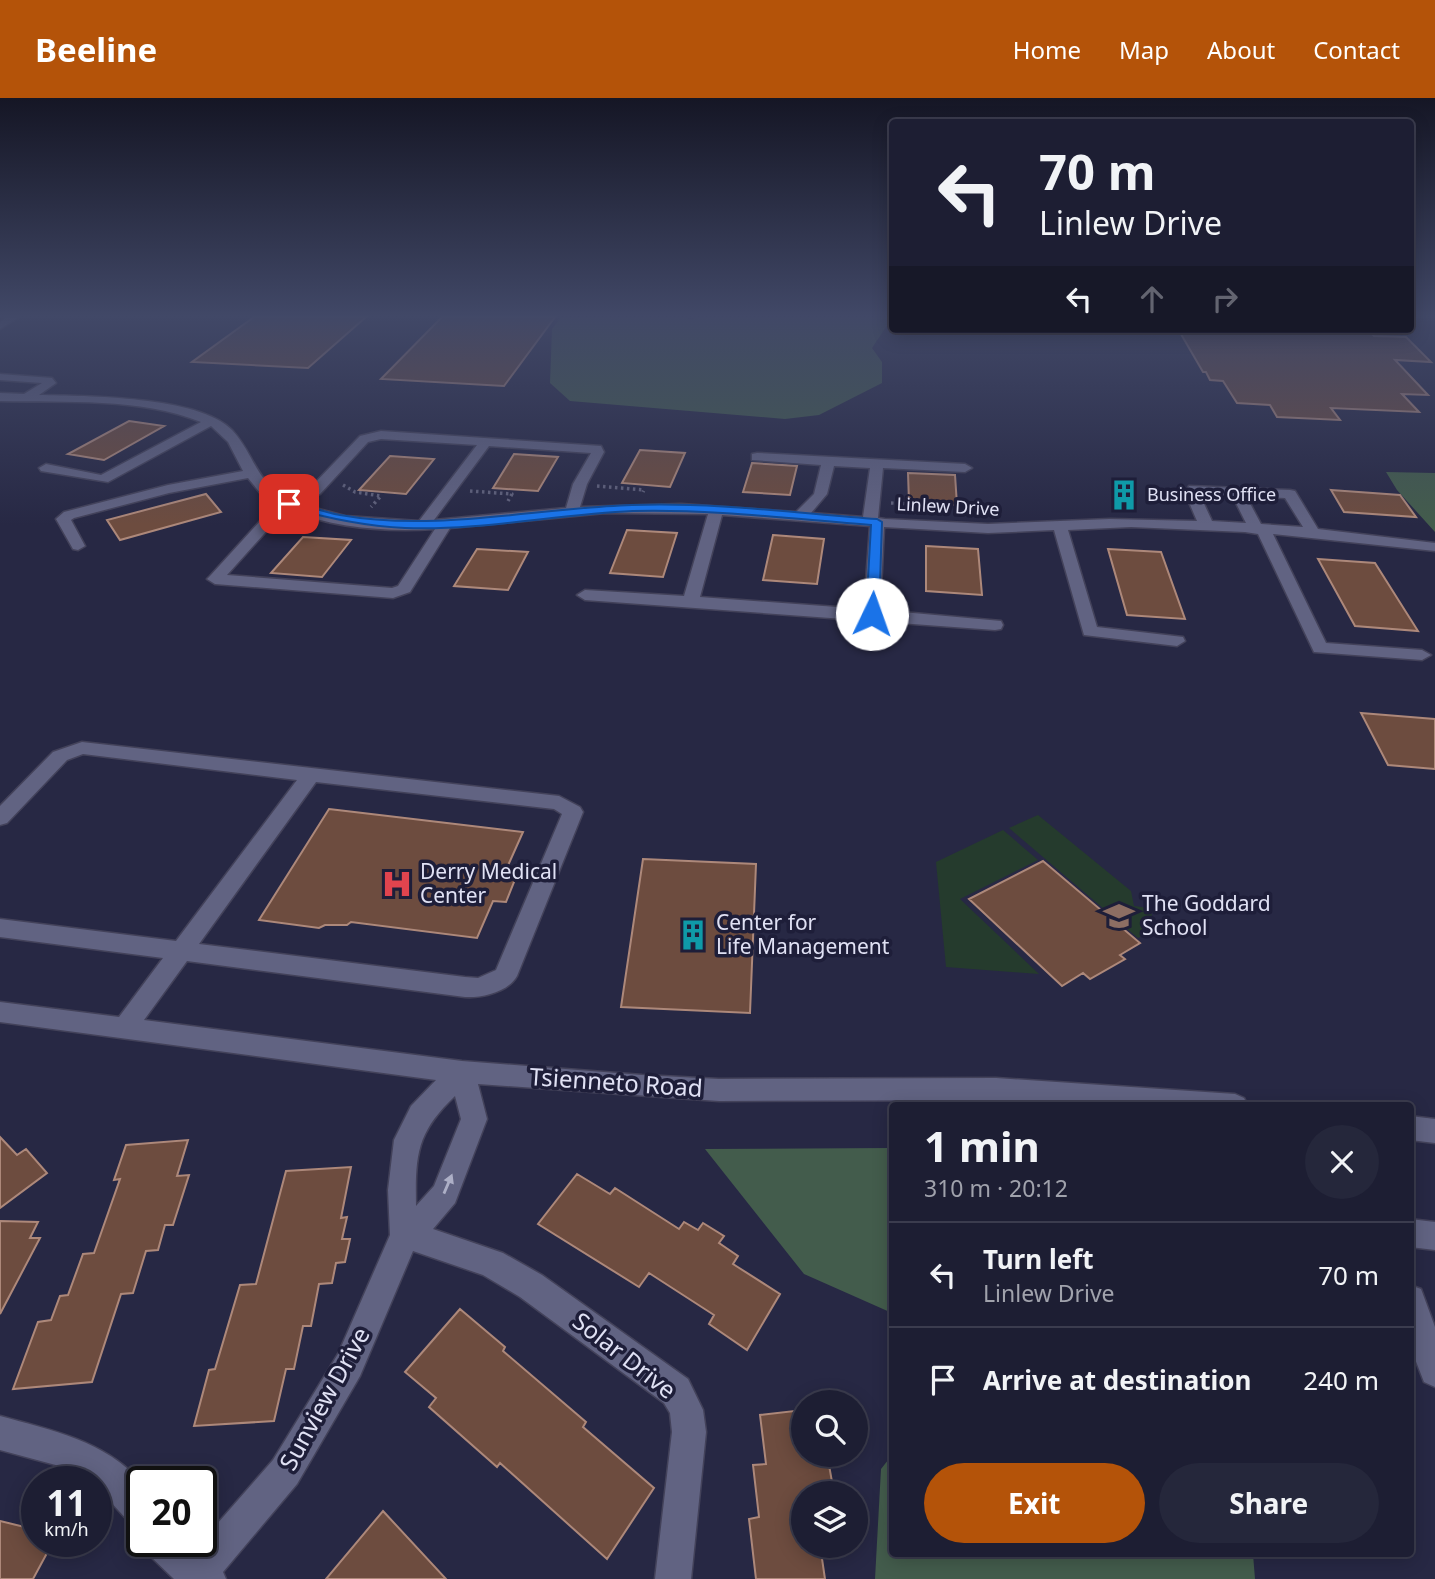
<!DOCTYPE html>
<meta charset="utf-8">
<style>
body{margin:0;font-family:"Noto Sans",sans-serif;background:#25273b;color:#f1f3f6;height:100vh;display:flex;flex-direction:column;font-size:26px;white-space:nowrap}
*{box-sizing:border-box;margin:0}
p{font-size:23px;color:#a0a2ac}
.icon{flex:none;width:38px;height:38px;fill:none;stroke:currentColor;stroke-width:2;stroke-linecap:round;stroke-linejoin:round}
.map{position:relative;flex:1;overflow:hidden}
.sheet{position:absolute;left:889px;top:1004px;width:525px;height:455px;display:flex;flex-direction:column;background:#1d1e33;border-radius:7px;box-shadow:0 4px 18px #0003,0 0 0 2px #3b3c4e}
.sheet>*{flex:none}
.banner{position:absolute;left:889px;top:21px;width:525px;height:214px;border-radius:7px;box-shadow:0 4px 18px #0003,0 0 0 2px #3b3c4e;background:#1d1e33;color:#f1f3f6;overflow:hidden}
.buttons{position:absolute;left:791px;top:1292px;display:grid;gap:14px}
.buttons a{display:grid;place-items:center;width:77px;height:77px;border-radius:50%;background:#1d1e33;box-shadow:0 4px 18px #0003,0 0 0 2px #3b3c4e;font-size:35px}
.speed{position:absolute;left:21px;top:1368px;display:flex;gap:14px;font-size:35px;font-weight:700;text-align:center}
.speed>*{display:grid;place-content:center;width:91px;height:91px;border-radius:50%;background:#1d1e33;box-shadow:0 4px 18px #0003,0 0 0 2px #3b3c4e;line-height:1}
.speed small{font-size:18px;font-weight:400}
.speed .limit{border:4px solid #111;border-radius:10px;background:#fff;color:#111}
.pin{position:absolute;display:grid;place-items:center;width:60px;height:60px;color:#fff;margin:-30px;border-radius:14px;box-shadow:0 4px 10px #0006}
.me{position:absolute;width:77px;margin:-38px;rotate:3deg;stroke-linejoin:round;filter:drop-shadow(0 0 5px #0008)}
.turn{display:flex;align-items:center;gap:24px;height:147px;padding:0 35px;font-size:32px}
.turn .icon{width:91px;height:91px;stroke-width:2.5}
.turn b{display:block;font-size:49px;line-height:60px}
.lanes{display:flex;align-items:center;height:66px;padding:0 35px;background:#0003;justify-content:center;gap:35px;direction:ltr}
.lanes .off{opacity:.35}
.round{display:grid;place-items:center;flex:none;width:74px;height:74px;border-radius:37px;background:#25273b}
.summary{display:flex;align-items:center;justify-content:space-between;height:119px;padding:0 35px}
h1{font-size:42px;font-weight:700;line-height:52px}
.action{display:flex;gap:14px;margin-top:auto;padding:14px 35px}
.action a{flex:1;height:80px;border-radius:42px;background:#b45309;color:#fff;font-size:28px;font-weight:700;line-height:80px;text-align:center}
.action a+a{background:#25273b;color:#f1f3f6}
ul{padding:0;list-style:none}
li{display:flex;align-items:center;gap:21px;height:105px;padding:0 35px;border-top:2px solid #3b3c4e}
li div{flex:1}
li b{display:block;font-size:26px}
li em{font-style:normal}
header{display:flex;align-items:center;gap:42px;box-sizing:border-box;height:98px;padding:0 35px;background:#b45309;color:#fff}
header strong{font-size:33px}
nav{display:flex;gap:38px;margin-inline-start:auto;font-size:24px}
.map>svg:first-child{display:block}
.green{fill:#253b2d}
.forest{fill:#435c4c}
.building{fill:#6d4c3f;stroke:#ad887a;stroke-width:2}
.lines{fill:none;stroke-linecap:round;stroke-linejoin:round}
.minor-casing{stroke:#43425a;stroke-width:3}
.path{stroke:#61627c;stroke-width:3.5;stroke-dasharray:2.5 3.5;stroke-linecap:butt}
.minor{fill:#616382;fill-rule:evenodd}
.oneway{fill:#adafc6}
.route{fill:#1a73e8;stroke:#114b97;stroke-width:2}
.labels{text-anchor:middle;stroke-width:7;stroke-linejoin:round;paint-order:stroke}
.far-poi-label{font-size:18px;fill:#e0e1f4;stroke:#1e1e39;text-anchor:start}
.far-street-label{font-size:18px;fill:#e0e1f4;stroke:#1e1e39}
.poi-label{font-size:21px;fill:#e0e1f4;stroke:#1e1e39;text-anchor:start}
.near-street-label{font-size:24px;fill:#e0e1f4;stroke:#1e1e39}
</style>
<header>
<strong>Beeline</strong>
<nav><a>Home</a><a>Map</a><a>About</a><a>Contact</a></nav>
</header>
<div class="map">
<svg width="1435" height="1481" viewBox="0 0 1435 1481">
<rect width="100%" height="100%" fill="#272844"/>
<!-- green -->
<path class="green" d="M1038 717 1131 793 1134 808 1150 810 1155 831 1138 840 1009 730Z
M1003 732 1038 762 960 801 1039 876 946 869 936 764Z"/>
<!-- forest -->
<path class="forest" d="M561 219H685L691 222 698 219H888V226L872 250 882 264V285L819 317 785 321 570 303 550 285 552 231Z
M1386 374 1435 375V434L1397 392Z
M892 1050V1215L804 1176 705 1051Z
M892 1357V1456H1253L1255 1481H875L881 1371Z"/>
<!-- building -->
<path class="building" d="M254 219H366L308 270 192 264Z
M442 219H555L504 288 381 281Z
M1178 231H1368L1374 238 1406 239 1431 264 1395 262 1428 297 1402 296 1419 314 1331 310 1340 322 1277 319 1270 307 1237 305 1223 283 1210 282 1206 274H1203Z
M129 323 164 328 104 362 68 356Z
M640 352 685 355 670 389 622 385Z
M514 356 558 359 538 393 493 390Z
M390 358 434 361 406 396 359 392Z
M752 365 797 368 790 397 743 394Z
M908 375 955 377 957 407 909 404Z
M1331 392 1400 397 1416 419 1344 414Z
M206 396 221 414 120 442 107 422Z
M627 432 677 435 663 479 610 475Z
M773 437 824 441 817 486 763 482Z
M303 439 351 442 322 479 271 475Z
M926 448 978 451 982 497 926 493Z
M477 451 528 454 508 492 454 488Z
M1108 451 1161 454 1185 521 1127 517Z
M1318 461 1375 465 1418 533 1355 528Z
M1361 615 1435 621V671L1388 667Z
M329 711 523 734 506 772 518 774 506 804 493 803 477 840 351 824 347 827H325L319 830 259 822Z
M643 761 756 766 750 915 621 909Z
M1043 763 1140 845 1120 857 1125 861 1090 881 1083 875 1062 888 969 801Z
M0 1039 17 1057 26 1051 47 1075 0 1110Z
M188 1042 177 1078 189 1077 173 1127H165L158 1152 146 1153 133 1195 121 1196 92 1284 13 1291 38 1224 51 1222 60 1198 68 1197 83 1156 94 1155 120 1081 114 1082 126 1047Z
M351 1069 341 1120 347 1119 342 1141H350L345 1164 336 1165 332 1185 319 1186 311 1228H303L294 1271H286L274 1323 194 1328 209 1272 215 1271 240 1187 256 1186 286 1073Z
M577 1076 610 1096 615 1090 679 1131 684 1124 698 1132 703 1125 724 1138 719 1145 738 1158 733 1166 780 1196 747 1252 709 1226 714 1217 649 1175 639 1189 538 1126Z
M0 1123 38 1124 30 1140H40L0 1216Z
M460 1211 505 1249 503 1253 586 1324 583 1329 654 1390 607 1461 500 1365 497 1369 429 1309 436 1300 405 1274Z
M803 1312V1356H827L834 1395H803V1447H820L825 1481H756L749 1421 759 1419 753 1367 766 1366 760 1317Z
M383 1413 446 1481H326Z
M0 1423 37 1432V1444H53L33 1481H0Z"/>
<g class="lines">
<!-- minor casing -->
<g class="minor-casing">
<path id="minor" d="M7 219H19L0 231V224Z
M0 276 52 280 56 285 39 297C86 298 199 298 232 332 255 357 255 384 289 401L310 390 360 338 381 333 601 348 604 354 587 386 580 409 681 406 796 414 814 396 821 367 752 362V356L757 355 965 366 972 370 965 374 883 370 878 420 885 421 988 426 1110 421 1197 423 1185 395 1189 388 1290 392 1295 393 1318 431 1435 445V453L1273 436 1326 545 1422 552 1431 557 1422 562 1314 554 1258 436 1245 434 1131 429 1068 432 1097 529 1183 539 1185 543 1177 548 1084 537 1054 432 988 435 884 429 880 512 1001 523 1003 527 1001 531 995 532 585 502 577 497 585 492 684 498 708 416 605 415 450 430 410 494 393 500 215 486 207 481 210 478 272 410 278 407 261 396 248 380 169 395 74 420 71 422 85 448 78 452 73 451 56 421 64 414 168 387 243 373 228 344 211 328 108 384 41 373 39 370 46 366 101 377 201 324C139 299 66 305 0 303V295L24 296 42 285 0 282ZM381 341 477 347 419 423 345 418 300 406 320 396 368 344ZM489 348 591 355 573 386 566 410 434 422ZM834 368 870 370 863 419 811 415 827 396ZM1199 395 1232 397 1246 425 1212 423ZM1246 398 1285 400 1303 429 1261 426ZM289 412C334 430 387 434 435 431L398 488 392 490 227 477 282 416ZM722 417 870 428 864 511 700 499Z
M82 644 559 698 580 709 583 714 517 878C508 894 482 900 465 899L187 863 144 922 462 963 642 977 719 981 996 980 1235 996 1244 1000 1248 1008H1073L996 1002 719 1003 478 986 487 1021 455 1105 433 1131 503 1155 542 1177 688 1281 703 1312 706 1334 691 1481H655L672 1334 670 1315 664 1305 520 1199 483 1177 413 1153 360 1278 297 1386 223 1474 226 1481H174L149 1457 144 1444H188L196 1450 273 1362 338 1256 390 1137 388 1092 394 1042 411 1008 436 982 0 924V904L119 919 163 860 0 839V821L176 843 297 682 83 656 67 662 7 725 0 727V708L53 654ZM316 684 554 711 562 716 496 872 478 880 465 879 199 846ZM455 998 461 1021 434 1088 416 1108C415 1056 417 1034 455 998Z
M1410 1018 1435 1021V1045L1410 1042Z
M1410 1121 1435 1124V1152L1410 1149Z
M1410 1187 1421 1191 1435 1229V1289L1424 1284 1410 1248Z
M0 1318C51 1332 106 1343 142 1385V1430L130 1425 96 1388V1384H90L63 1369 0 1352Z"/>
</g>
<!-- path -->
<path class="path" d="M343 387 355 394 381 398 371 409
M597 388 644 392 643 394
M470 393 512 396 508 403
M891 405 931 407 932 411"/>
<!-- minor -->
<use href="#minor" class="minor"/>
</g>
<!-- one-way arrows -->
<defs><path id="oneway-solid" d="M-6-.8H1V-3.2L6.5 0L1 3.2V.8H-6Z" transform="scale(1.75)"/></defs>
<use class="oneway" href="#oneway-solid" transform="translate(448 1086) rotate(-67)"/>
<!-- sky -->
<linearGradient id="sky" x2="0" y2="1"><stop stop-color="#151625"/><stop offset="0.51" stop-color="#414867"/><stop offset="1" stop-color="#414867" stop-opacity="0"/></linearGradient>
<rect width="1435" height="427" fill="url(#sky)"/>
<!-- route -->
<path class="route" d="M289 403C306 407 323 414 340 417 436 434 536 410 632 407 713 404 796 415 877 421L882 424 879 516 872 520 866 516 871 427C792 421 712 411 633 413 557 416 481 433 405 430 363 428 325 420 285 408V404Z"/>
<!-- icons -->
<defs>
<g id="building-bare" transform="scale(2.415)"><path d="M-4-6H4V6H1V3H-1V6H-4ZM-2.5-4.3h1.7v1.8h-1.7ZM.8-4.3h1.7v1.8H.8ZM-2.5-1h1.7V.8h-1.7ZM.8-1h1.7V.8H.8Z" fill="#0f9aa8" stroke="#1e1e39" stroke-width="2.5" paint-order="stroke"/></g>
<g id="hospital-bare" transform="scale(2.415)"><path d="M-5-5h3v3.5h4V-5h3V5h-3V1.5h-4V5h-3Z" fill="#e0444e" stroke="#1e1e39" stroke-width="2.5" paint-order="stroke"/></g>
<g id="school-bare" transform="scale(2.415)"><path d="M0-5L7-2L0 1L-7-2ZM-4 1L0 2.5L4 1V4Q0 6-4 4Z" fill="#8d6e63" stroke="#1e1e39" stroke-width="2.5" paint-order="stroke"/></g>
</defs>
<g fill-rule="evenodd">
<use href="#building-bare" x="1124" y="397"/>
<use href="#hospital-bare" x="397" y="786"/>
<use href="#school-bare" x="1119" y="818"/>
<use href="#building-bare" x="693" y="837"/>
</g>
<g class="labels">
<!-- far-poi labels -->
<g class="far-poi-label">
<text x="1147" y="403">Business Office</text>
</g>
<!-- far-street labels -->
<g class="far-street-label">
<text transform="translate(948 409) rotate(3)" y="6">Linlew Drive</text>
</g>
<!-- poi labels -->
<g class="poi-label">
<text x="420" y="781">Derry Medical<tspan x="420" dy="24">Center</tspan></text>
<text x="1142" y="813">The Goddard<tspan x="1142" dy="24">School</tspan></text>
<text x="716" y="832">Center for<tspan x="716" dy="24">Life Management</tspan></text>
</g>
<!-- near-street labels -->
<g class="near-street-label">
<text transform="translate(616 985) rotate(4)" y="8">Tsienneto Road</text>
<text transform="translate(624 1258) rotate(38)" y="8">Solar Drive</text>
<text transform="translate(325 1301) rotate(-61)" y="8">Sunview Drive</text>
</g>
</g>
</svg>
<div class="buttons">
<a><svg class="icon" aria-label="search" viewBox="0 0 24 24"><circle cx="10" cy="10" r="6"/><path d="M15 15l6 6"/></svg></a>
<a><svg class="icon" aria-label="layers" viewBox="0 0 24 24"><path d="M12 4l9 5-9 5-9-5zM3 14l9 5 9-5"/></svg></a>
</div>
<div class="speed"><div>11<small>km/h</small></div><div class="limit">20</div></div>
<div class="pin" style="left:289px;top:406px;background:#d93025"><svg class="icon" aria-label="arrive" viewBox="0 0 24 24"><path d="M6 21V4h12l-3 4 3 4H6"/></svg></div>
<svg class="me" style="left:872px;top:516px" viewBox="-20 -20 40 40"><circle r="19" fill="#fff"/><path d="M0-13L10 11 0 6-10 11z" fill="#1a73e8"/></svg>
<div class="banner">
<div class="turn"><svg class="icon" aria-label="left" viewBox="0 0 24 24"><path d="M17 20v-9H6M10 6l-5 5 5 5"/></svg><div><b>70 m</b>Linlew Drive</div></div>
<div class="lanes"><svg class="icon" aria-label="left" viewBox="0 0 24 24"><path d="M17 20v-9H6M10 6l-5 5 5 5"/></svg><svg class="icon off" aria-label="ahead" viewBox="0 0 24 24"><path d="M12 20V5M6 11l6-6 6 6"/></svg><svg class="icon off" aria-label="right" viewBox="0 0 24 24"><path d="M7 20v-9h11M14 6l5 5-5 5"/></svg></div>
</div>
<section class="sheet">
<div class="summary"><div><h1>1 min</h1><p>310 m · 20:12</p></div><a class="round"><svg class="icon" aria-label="close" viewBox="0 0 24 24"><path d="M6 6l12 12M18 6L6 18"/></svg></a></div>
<ul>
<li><svg class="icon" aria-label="left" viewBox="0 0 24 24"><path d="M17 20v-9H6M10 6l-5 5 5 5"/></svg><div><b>Turn left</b><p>Linlew Drive</p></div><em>70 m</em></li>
<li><svg class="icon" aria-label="arrive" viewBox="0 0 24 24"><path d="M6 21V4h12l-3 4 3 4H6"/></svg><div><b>Arrive at destination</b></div><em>240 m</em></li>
</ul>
<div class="action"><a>Exit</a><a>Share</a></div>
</section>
</div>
